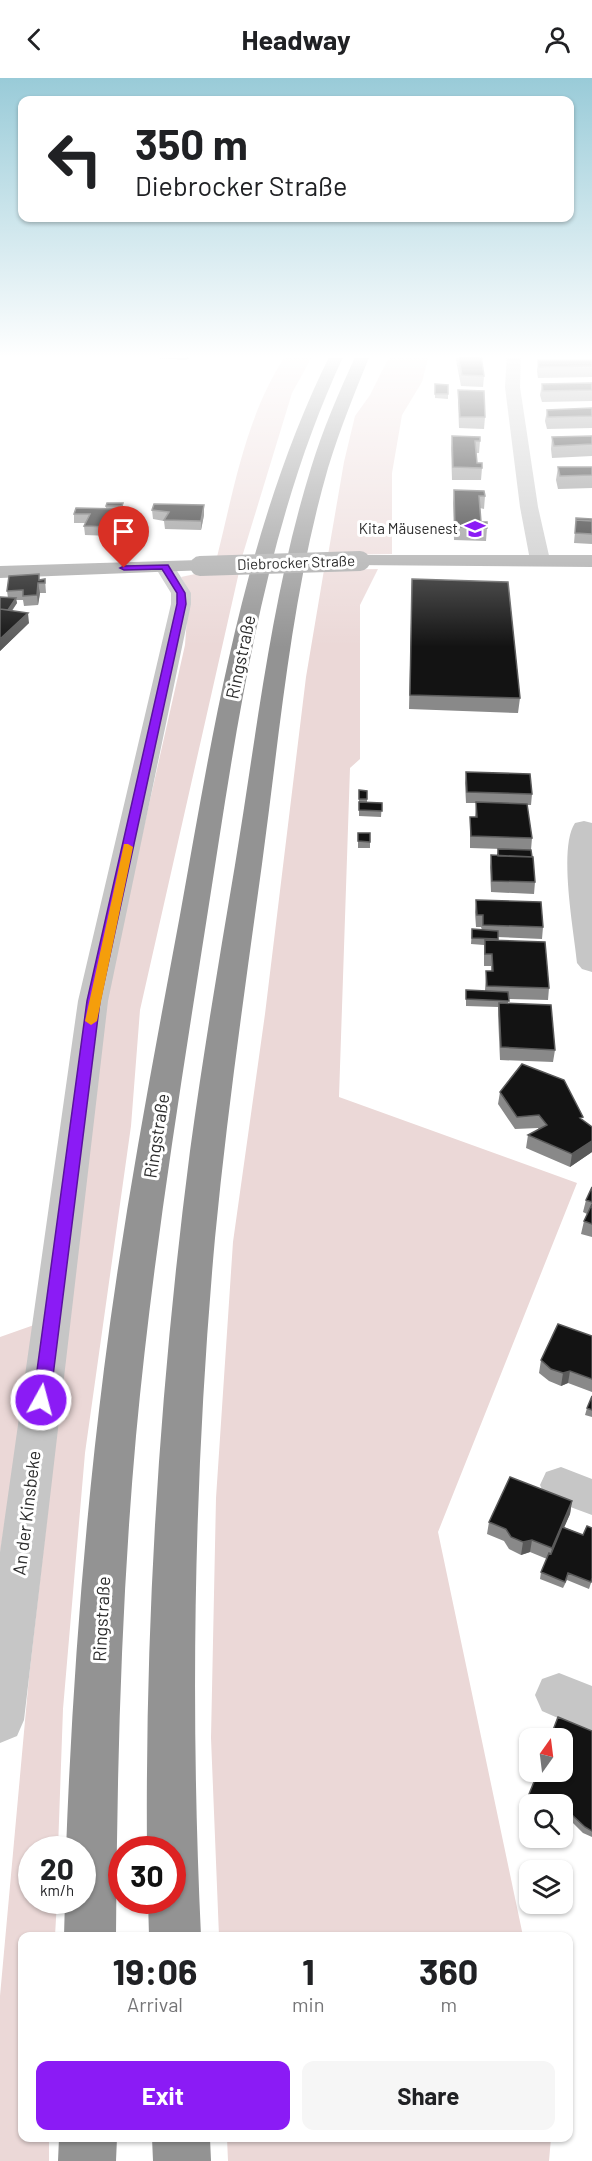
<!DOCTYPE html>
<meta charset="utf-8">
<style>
body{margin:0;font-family:Barlow,sans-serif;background:#f6f6f6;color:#202124;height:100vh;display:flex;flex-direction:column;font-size:22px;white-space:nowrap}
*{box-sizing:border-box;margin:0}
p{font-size:20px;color:#757577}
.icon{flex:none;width:33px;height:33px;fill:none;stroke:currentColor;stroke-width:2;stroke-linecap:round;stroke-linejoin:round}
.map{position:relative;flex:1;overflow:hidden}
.panel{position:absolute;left:18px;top:1854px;width:555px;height:210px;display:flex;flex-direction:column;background:#fff;border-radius:12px;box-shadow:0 2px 4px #0004}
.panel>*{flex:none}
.banner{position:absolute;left:18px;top:18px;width:556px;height:126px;border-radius:12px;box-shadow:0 2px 4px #0004;background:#fff;color:#202124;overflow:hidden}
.needle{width:39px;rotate:14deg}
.fabs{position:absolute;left:519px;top:1650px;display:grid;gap:12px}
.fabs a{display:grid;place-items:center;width:54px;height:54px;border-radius:12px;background:#fff;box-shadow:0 2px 4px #0004;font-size:30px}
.speed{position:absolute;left:18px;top:1758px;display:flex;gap:12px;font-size:30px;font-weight:700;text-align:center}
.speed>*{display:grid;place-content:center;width:78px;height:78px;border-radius:50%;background:#fff;box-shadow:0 2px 4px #0004;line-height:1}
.speed small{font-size:15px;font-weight:400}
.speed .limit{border:9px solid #d22;background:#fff;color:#111}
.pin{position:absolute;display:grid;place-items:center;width:51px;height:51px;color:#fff;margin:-62px -26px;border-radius:50% 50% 50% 0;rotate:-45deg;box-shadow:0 0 6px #0007}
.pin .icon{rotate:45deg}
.me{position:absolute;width:66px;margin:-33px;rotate:7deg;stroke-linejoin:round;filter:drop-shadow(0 0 4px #0008)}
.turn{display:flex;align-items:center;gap:21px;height:126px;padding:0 18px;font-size:27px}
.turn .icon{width:78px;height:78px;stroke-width:2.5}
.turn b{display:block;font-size:42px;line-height:51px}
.eta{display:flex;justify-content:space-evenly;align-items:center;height:102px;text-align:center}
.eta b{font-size:36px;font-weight:700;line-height:42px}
.action{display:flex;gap:12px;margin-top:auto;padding:12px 18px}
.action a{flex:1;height:69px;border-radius:12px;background:#8b1bf5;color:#fff;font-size:24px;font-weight:700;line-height:69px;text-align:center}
.action a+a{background:#f6f6f6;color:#202124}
header{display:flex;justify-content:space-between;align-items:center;height:78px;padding:0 18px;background:#fff;font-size:27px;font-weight:700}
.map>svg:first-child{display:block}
.green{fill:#ebd8d7}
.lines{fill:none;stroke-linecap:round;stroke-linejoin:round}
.minor{fill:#c6c6c6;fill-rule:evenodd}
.major{fill:#a4a4a4;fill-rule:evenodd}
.highway{fill:#939393;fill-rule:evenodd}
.major-bridge{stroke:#a4a4a4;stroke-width:20}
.wall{fill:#898989}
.shaded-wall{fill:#5a5a5a}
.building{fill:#131313;stroke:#5a5a5a;stroke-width:1.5}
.route{fill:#8b1bf5;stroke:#5a129f;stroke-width:1.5}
.slow{fill:#f59e0b}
.labels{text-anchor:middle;stroke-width:6;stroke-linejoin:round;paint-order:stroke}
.far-poi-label{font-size:15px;fill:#2c2c2c;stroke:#fff;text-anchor:end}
.far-street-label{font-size:15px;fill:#2c2c2c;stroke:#fff}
.street-label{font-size:18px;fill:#2c2c2c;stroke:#fff}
</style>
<header><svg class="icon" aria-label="back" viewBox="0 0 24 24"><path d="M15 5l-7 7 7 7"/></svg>Headway<svg class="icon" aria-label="person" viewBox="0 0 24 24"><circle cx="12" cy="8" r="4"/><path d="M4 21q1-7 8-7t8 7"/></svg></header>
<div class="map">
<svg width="592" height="2083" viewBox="0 0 592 2083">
<rect width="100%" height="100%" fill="#fff"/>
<!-- green -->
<path class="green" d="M286 277H313L292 315 242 479H217C234 411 246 337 286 277Z
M390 277H429L422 304 402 337 392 395V476L328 477 344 384 355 338 370 317Z
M378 491 360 527V681L350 690 339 1019 577 1105 438 1454 523 1858H219L211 1660 216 1420 233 1164 265 936 306 599 324 492Z
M239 494 140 932 131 1048 85 1375 63 1631 58 1771 32 1772V1822L57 1823 55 1858H22V2060H49V2083H0V1918L29 1599 106 917 185 567 189 514 181 499 200 495Z
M34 1247 0 1477V1259Z
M227 2060H551L549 2083H228Z"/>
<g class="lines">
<!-- minor -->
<path class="minor" d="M507 277H521L520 309 538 429 550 482 547 486H533L530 482 520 429 505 309Z
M165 483 172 485 191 515V526L108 923 24 1642 17 1658 0 1665V1474L78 923 171 526V515L155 489 158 485Z
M584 743 592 745V894L582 891 577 885C574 853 558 770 575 745Z
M561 1389 592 1401V1437L546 1420 540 1407 546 1394Z
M559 1595 592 1608V1655L542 1633 535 1617 542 1601Z"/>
<!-- major -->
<path class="major" d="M360 477H592V489L353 487 350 483 353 479Z
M200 482 207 484 210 488 207 492 0 500V488Z"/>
<!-- highway -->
<path class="highway" d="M330 277H344C262 452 237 649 207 839 180 1012 152 1184 136 1358 121 1525 117 1691 116 1858H64L65 1822H82V1772H66C72 1611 84 1450 104 1291 123 1139 152 988 180 837 214 648 244 451 330 277Z
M356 277H370C355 314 340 351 328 390 291 518 280 654 262 786 245 910 227 1035 215 1160 194 1393 190 1626 201 1858H149L148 1822H172V1772H147C145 1538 160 1305 190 1073 203 977 219 882 235 787 257 654 271 519 311 390 323 351 339 314 356 277Z
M59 2060H117L116 2083H58Z
M152 2060H210L211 2083H153Z"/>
<!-- major-bridge -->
<path class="major-bridge" d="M200 488 360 483"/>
</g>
<!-- wall -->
<path class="wall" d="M115 277H192L186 282Z
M456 277H481L484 298 483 309 461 308 456 282Z
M540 277H592V278L539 277Z
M538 282H592V299L538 300 537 293Z
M592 305V323L542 324 540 317 542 306Z
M435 306 448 316V321L435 320Z
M458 312 485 339 484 351 459 350 458 324Z
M592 330V350L547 351 545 343 547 332Z
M452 358 480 363 479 375H476L477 385 482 390 481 402H452L451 370Z
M592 358V378L552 380 551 371 552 359Z
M558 389H592V410L558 411 556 402Z
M454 412 485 418 484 431 480 430 481 444 487 450 486 463 454 462 453 425Z
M123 425V430L122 433H118L119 440 111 458 85 457 84 448 85 445H74V436L106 431V428Z
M152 432 204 437 201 452 165 451 164 443 153 441Z
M592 441V466L574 465 576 442Z
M45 501 46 515H40L38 527 24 528 23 522H16L17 525 12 533 29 545 0 573 8 520 7 513Z
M412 501 520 620 518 635 409 631Z
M466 694 532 716 531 727H527L532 760 531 772 470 770V739H475L476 725H466L465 705Z
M359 712 367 713V724L382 725 381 739 359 738Z
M370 755V770H358V763Z
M498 771 535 804 534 816 491 814 490 789 491 777 497 778Z
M476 822 543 849 542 861 498 859V863L549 910 548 922 509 921 508 925 555 972 553 984 500 982 498 937V929L466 928V912L485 913 486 893H491V888H484V867L471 866 472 851 482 852 481 849H476L475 834Z
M500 1014 582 1042 592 1049V1074L570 1089 526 1070 528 1057 539 1052 538 1050 515 1051 498 1026Z
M592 1109V1159L581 1156 584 1143 587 1136 583 1134 586 1122Z
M592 1258V1314L568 1305 561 1308 549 1303 539 1295 541 1282Z
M592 1318V1339L585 1337 587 1330Z
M572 1423 570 1436 564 1449 583 1457 592 1450V1502L589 1511 567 1502 563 1510 540 1501 541 1494 547 1481 530 1474 521 1477 509 1471 504 1463 487 1456 489 1444Z
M592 1653V1759L583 1755 571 1743 562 1744V1726H531L527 1722 529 1716Z"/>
<!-- shaded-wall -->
<path class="shaded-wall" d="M186 277H192L186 282Z
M204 427V437L201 452V443Z
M118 431 119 440 111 458 110 449Z
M38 505 40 515 38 527 37 517Z
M16 520 17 525 5 542V537Z
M28 535 29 545 0 573V561Z
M592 1063V1074L570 1089 572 1076Z
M570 1293 568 1305 561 1308 563 1295Z
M572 1423 570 1436 550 1482 552 1470Z
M532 1462 530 1474 521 1477 523 1464Z"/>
<!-- building -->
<path class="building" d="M458 277H481L484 298 462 297Z
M538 282H592V288L539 289Z
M592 305V312L543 313 542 306Z
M435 306 448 307V316H435Z
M458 312 484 313 485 339H460Z
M592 330V338L548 339 547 332Z
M452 358 480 359V363H475L477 385H482V390L453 389Z
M592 358V366L554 368 552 359Z
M558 389H592V397L560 398Z
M454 412 484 413 485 418H479L481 444H487V450L455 449Z
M107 425H123L122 428H106Z
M154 426 204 427 201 443 164 442 169 434 152 432Z
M76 430 118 431 110 449 84 448 90 436H74Z
M576 440 592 441V443L576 442Z
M576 442 592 443V456L575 455Z
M39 496V502L45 501V505H38L37 517 23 518V512L7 513 9 498Z
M412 501 508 504 520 620 410 617Z
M0 519 16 520 8 532 0 531Z
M0 531 28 535 0 561Z
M466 694 530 696 532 716 467 714Z
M359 712 367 713V721H359Z
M359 724 382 725V733L359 732Z
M476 724 527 726 532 760 471 758 470 739H477Z
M358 755H370V764L358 763Z
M498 771 531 772 532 779 498 778Z
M491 777 533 779 535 804 492 803Z
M476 822 541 824 543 849 483 847V837H477Z
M472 851 498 853V861L472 860Z
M485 862 545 864 549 910 487 908 486 893H493L492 876H485Z
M466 912 508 914 509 923 466 921Z
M499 925 551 927 555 972 501 969Z
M522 986 564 1002 583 1039 580 1040 592 1049V1063L572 1076 528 1057 547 1047 539 1037 517 1039 500 1014Z
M592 1109V1124L586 1122Z
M592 1126V1146L584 1143Z
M558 1246 592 1258V1301L570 1293 563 1295 551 1291 541 1282Z
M592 1318V1332L587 1330Z
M510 1399 572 1423 552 1470 532 1462 523 1464 511 1459 506 1451 489 1444Z
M587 1448 592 1450V1500L591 1504 568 1495 565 1504 541 1494 549 1475 551 1476 562 1449 583 1457Z
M558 1639 592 1653V1753L585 1749 572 1737 562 1738V1726H538L529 1716 538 1694H562V1660H550Z"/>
<!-- sky -->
<linearGradient id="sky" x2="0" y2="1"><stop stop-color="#99cbd8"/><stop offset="0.49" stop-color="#fff"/><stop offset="1" stop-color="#fff" stop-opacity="0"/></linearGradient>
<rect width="592" height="569" fill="url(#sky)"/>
<!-- route -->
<path class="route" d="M168 487 185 515 186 526 100 923 50 1322 47 1326 41 1328 36 1326 33 1322 87 923 177 526V515L162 491 124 492 120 490 124 488Z"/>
<!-- slow -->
<path class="slow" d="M124 766H128L133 769 97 943 91 947 85 943Z"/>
<!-- icons -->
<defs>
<g id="school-bare" transform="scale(1.62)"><path d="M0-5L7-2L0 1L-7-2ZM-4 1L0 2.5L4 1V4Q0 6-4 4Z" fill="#8b1bf5" stroke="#fff" stroke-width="2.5" paint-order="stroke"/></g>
</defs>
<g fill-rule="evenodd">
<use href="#school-bare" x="475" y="451"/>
</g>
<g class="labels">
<!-- far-poi labels -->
<g class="far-poi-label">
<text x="458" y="456">Kita Mäusenest</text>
</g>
<!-- far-street labels -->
<g class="far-street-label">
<text transform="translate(296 485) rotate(-2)" y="5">Diebrocker Straße</text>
</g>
<!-- street labels -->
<g class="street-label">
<text transform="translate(241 579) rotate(-78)" y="6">Ringstraße</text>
<text transform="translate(157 1058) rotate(-81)" y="6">Ringstraße</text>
<text transform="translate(27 1435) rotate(-83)" y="6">An der Kinsbeke</text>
<text transform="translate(102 1541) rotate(-87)" y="6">Ringstraße</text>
</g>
</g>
</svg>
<div class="fabs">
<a><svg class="needle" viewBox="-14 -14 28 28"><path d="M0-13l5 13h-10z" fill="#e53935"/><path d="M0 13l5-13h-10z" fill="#757577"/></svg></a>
<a><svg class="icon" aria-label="search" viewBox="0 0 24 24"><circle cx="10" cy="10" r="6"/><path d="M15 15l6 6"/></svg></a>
<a><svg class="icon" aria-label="layers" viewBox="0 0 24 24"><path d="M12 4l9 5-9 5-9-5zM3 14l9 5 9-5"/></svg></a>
</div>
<div class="speed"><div>20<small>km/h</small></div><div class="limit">30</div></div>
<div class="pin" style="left:124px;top:490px;background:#d93025"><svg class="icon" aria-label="arrive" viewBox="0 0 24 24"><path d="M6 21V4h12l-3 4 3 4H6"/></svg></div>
<svg class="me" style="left:41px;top:1322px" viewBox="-20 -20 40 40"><circle r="17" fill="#8b1bf5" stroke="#fff" stroke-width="3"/><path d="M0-11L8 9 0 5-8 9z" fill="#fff"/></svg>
<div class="banner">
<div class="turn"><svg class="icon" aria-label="left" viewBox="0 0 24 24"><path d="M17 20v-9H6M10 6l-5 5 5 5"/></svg><div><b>350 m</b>Diebrocker Straße</div></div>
</div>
<section class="panel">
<div class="eta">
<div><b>19:06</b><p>Arrival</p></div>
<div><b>1</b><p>min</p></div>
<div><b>360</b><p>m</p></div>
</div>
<div class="action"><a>Exit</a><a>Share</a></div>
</section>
</div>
